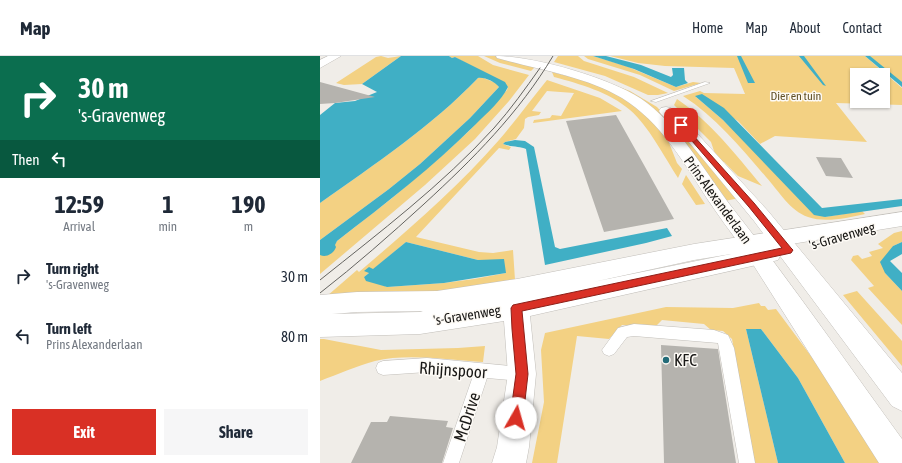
<!DOCTYPE html>
<style>
body{margin:0;font-family:"Asap Condensed",sans-serif;background:#f6f6f7;color:#1f2937;height:100vh;display:flex;flex-direction:column;font-size:15px;white-space:nowrap}
*{box-sizing:border-box;margin:0}
p{font-size:13px;color:#747a83}
.icon{flex:none;width:22px;height:22px;fill:none;stroke:currentColor;stroke-width:2;stroke-linecap:round;stroke-linejoin:round}
.map{position:relative;flex:1;overflow:hidden}
.drawer{display:flex;flex-direction:column;background:#fff;width:320px}
.drawer>*{flex:none}
.guide{background:#0b6e4f;color:#fff;overflow:hidden}
.fabs{position:absolute;left:530px;top:12px;display:grid;gap:8px}
.fabs a{display:grid;place-items:center;width:40px;height:40px;border-radius:0px;background:#fff;box-shadow:0 1px 3px #0004;font-size:20px}
.pin{position:absolute;display:grid;place-items:center;width:34px;height:34px;color:#fff;margin:-17px;border-radius:8px;box-shadow:0 2px 6px #0006}
.me{position:absolute;width:44px;margin:-22px;rotate:7deg;stroke-linejoin:round;filter:drop-shadow(0 0 3px #0008)}
.turn{display:flex;align-items:center;gap:14px;height:84px;padding:0 12px;font-size:18px}
.turn .icon{width:52px;height:52px;stroke-width:2.5}
.turn b{display:block;font-size:28px;line-height:34px}
.then{display:flex;align-items:center;height:38px;padding:0 12px;background:#0003;gap:8px;font-size:15px}
.eta{display:flex;justify-content:space-evenly;align-items:center;height:68px;text-align:center}
.eta b{font-size:24px;font-weight:700;line-height:28px}
.action{display:flex;gap:8px;margin-top:auto;padding:8px 12px}
.action a{flex:1;height:46px;border-radius:0px;background:#d93025;color:#fff;font-size:16px;font-weight:700;line-height:46px;text-align:center}
.action a+a{background:#f6f6f7;color:#1f2937}
ul{padding:0;list-style:none}
li{display:flex;align-items:center;gap:12px;height:60px;padding:0 12px}
li div{flex:1}
li b{display:block;font-size:15px}
li em{font-style:normal}
header{display:flex;align-items:center;gap:24px;box-sizing:border-box;height:56px;padding:0 20px;background:#fff;border-bottom:1px solid #e0e1e3}
header strong{font-size:19px}
nav{display:flex;gap:22px;margin-inline-start:auto;font-size:14px}
main{display:flex;flex:1;min-height:0}
.map>svg:first-child{display:block}
.green{fill:#f3d183;fill-rule:evenodd}
.water{fill:#40afc5}
.building{fill:#b5b3ae}
.lines{fill:none;stroke-linecap:round;stroke-linejoin:round}
.lane-casing{stroke:#c2bfba;stroke-width:1}
.street-casing{stroke:#c2bfba;stroke-width:1}
.secondary-casing{stroke:#c2bfba;stroke-width:1}
.lane{fill:#fff;fill-rule:evenodd}
.street{fill:#fff;fill-rule:evenodd}
.secondary{fill:#fff;fill-rule:evenodd}
.tram{stroke:#656460;stroke-width:1}
.route{fill:#d93025;stroke:#8d1f18}
.poi-dot{fill:#236b78;stroke:#fdfaf5;stroke-width:1.5}
.labels{text-anchor:middle;stroke-width:3;stroke-linejoin:round;paint-order:stroke}
.far-park-label{font-size:12px;fill:#604f25;stroke:#fdfaf5}
.street-label{font-size:14px;fill:#191816;stroke:#fdfaf5}
.near-poi-label{font-size:17px;fill:#191816;stroke:#fdfaf5;text-anchor:start}
.near-street-label{font-size:17px;fill:#191816;stroke:#fdfaf5}
</style>
<header>
<strong>Map</strong>
<nav><a>Home</a><a>Map</a><a>About</a><a>Contact</a></nav>
</header>
<main>
<section class="drawer">
<div class="guide">
<div class="turn"><svg class="icon" aria-label="right" viewBox="0 0 24 24"><path d="M7 20v-9h11M14 6l5 5-5 5"/></svg><div><b>30 m</b>'s-Gravenweg</div></div>
<div class="then">Then<svg class="icon" aria-label="left" viewBox="0 0 24 24"><path d="M17 20v-9H6M10 6l-5 5 5 5"/></svg></div>
</div>
<div class="eta">
<div><b>12:59</b><p>Arrival</p></div>
<div><b>1</b><p>min</p></div>
<div><b>190</b><p>m</p></div>
</div>
<ul>
<li><svg class="icon" aria-label="right" viewBox="0 0 24 24"><path d="M7 20v-9h11M14 6l5 5-5 5"/></svg><div><b>Turn right</b><p>'s-Gravenweg</p></div><em>30 m</em></li>
<li><svg class="icon" aria-label="left" viewBox="0 0 24 24"><path d="M17 20v-9H6M10 6l-5 5 5 5"/></svg><div><b>Turn left</b><p>Prins Alexanderlaan</p></div><em>80 m</em></li>
</ul>
<div class="action"><a>Exit</a><a>Share</a></div>
</section>
<div class="map">
<svg width="582" height="407" viewBox="0 0 582 407">
<rect width="100%" height="100%" fill="#f0ede8"/>
<!-- green -->
<path class="green" d="M61 0 68 2 81 0 42 28 24 29 16 27 56 1Z
M129 0H158L173 9 209 19 189 45 155 83 105 129 0 218V199H7L17 185 71 143 125 97 149 75 187 34 188 31 135 1 132 2Z
M164 0H177L215 11 211 15 180 7Z
M238 0H258L264 5 314 21 348 37 338 39H328L285 20 234 6Z
M264 0H273L306 10 356 31 373 26 381 27 354 35 320 19 268 3Z
M290 0H545L582 32V49L516 47 547 86 455 80 440 88 418 65 375 40 403 64 505 161 542 155 545 158C527 162 505 167 488 161 470 155 458 134 446 121 421 92 396 61 363 40L380 35 384 37 425 38 414 12 345 10 318 7ZM537 19H563V45H537Z
M547 0H582V29Z
M232 16 266 25 294 36 318 50 346 79 357 107 362 113 358 122C345 102 328 69 310 54 289 36 260 28 234 21Z
M264 18 310 35 337 51 420 142 404 145 331 52Z
M161 21 176 27 179 31 150 62 100 108 69 133 0 184V147C55 108 111 71 158 22Z
M227 24 280 42 302 55 213 67 214 64 230 62 232 59 241 60 254 37 227 35 212 55 221 56 219 59 208 61 205 63 204 72 196 83 185 86 183 88 191 91 189 94 179 92 96 181 159 196 173 197 193 194 195 224 118 238 7 240 37 214 39 216C88 174 137 132 179 84 196 64 211 44 227 24ZM86 186 158 204H172L186 217 154 223 124 227 67 231 44 221Z
M357 43C391 66 416 99 442 130L418 120 404 106 399 105 396 101 391 86 354 49Z
M366 119 385 148 376 149 362 128Z
M582 175V186L573 190 565 217 582 235V269L548 232 554 230 531 204 533 200 538 199 542 203 552 200 549 196 563 192 558 188 574 177Z
M537 235 582 285V310L523 239Z
M439 247 441 250H445L448 254 456 253 543 370 568 407H525L478 322 441 273H426L458 407H435L412 283 403 275 391 274 384 268 342 264 335 271 302 269 289 283 257 280 237 407H212L224 346 221 294 225 277 346 251 413 252Z
M0 283H4L61 294 138 292 165 290 163 306C131 304 87 297 55 305 37 310 18 318 0 325Z"/>
<!-- water -->
<path class="water" d="M81 0H129L132 2 135 1 185 26 188 31C181 45 167 57 156 68 113 111 65 148 17 185L15 189 16 191C14 197 7 202 0 199V184L69 133 100 108 150 62 179 31C175 26 165 21 158 22 111 71 55 108 0 147V59L15 47 35 45 57 36 42 28Z
M273 0H286L321 9 351 21 353 19 352 12H364L365 24 368 27 356 31 314 13Z
M417 0H421L435 27H428Z
M479 0H484L506 30 503 29Z
M545 0H550L582 26V31Z
M382 38 404 52 502 152 582 143V150L505 161 494 159 403 64 375 40Z
M195 84 205 85 214 91 235 191 240 193 347 172 352 180 326 187 225 209 206 93C200 90 191 91 183 88L185 86Z
M86 186 158 204 184 203 186 217 124 227 67 231 46 225 44 221 49 217 44 215 49 211 53 213Z
M582 186V198L570 205 582 217V235L565 217 560 206 573 190Z
M426 273H441L478 322 525 407H458Z"/>
<!-- building -->
<path class="building" d="M0 26 55 41 15 47 0 48Z
M296 59 324 109 354 163 284 176 246 65Z
M496 101 521 102 533 122 506 120Z
M341 289 398 293 416 407H344Z
M70 360 128 365 126 371 133 372 122 407H31L51 366H67Z"/>
<g class="lines">
<!-- lane casing -->
<g class="lane-casing">
<path id="lane" d="M385 26 390 27 336 46 331 45Z
M314 268 394 274 408 279 414 292 435 407H419L398 287 314 280 307 281 294 298 289 300 284 298 282 294 298 272Z
M107 302 201 311 206 313 208 318 206 323 201 325 167 322 139 407H123L153 320 107 316 63 319 58 317 56 312 58 307 63 305Z"/>
</g>
<!-- street casing -->
<g class="street-casing">
<path id="street" d="M8 0H21L0 12V4Z
M582 156V170L453 191 458 192 461 198 458 204 450 206 210 260 216 318 209 391 206 407H172L177 391 188 318 184 265 100 278 0 281V239L37 236 117 235 197 223 374 188ZM411 198 273 226 374 204ZM103 255 100 256 12 258 37 256Z"/>
</g>
<!-- secondary casing -->
<g class="secondary-casing">
<path id="secondary" d="M176 0C214 0 296 23 327 47 364 76 386 118 414 154 473 229 526 306 582 383V407H559L422 191C410 176 399 160 388 144 364 107 341 66 302 42 265 20 219 14 177 2Z
M346 51 351 52 374 74 448 155 582 317V355L572 350 434 165 364 80 341 58 339 55 341 52Z"/>
</g>
<!-- lane -->
<use href="#lane" class="lane"/>
<!-- street -->
<use href="#street" class="street"/>
<!-- secondary -->
<use href="#secondary" class="secondary"/>
<!-- tram -->
<path class="tram" d="M0 224C60 176 122 129 174 72 191 53 205 33 220 12
M0 237C36 209 70 179 104 148 153 103 199 57 233 0"/>
</g>
<!-- route -->
<path class="route" d="M361 67 363 68 434 147 471 192 473 194 471 197 202 255 208 318 203 362 201 366 196 368 192 366 190 362 196 318 192 273 191 252 193 249 462 192 429 151 359 70V68Z"/>
<!-- markers -->
<circle class="poi-dot" cx="346" cy="304" r="4"/>
<g class="labels">
<!-- far-park labels -->
<g class="far-park-label">
<text x="476" y="44">Dier en tuin</text>
</g>
<!-- street labels -->
<g class="street-label">
<text transform="translate(398 144) rotate(54)" y="5">Prins Alexanderlaan</text>
<text transform="translate(522 180) rotate(-16)" y="5">'s-Gravenweg</text>
<text transform="translate(147 259) rotate(-9)" y="5">'s-Gravenweg</text>
</g>
<!-- near-poi labels -->
<g class="near-poi-label">
<text x="354" y="310">KFC</text>
</g>
<!-- near-street labels -->
<g class="near-street-label">
<text transform="translate(133 314) rotate(4)" y="6">Rhijnspoor</text>
<text transform="translate(147 361) rotate(-72)" y="6">McDrive</text>
</g>
</g>
</svg>
<div class="fabs">
<a><svg class="icon" aria-label="layers" viewBox="0 0 24 24"><path d="M12 4l9 5-9 5-9-5zM3 14l9 5 9-5"/></svg></a>
</div>
<div class="pin" style="left:361px;top:69px;background:#d93025"><svg class="icon" aria-label="arrive" viewBox="0 0 24 24"><path d="M6 21V4h12l-3 4 3 4H6"/></svg></div>
<svg class="me" style="left:196px;top:362px" viewBox="-20 -20 40 40"><circle r="19" fill="#fff"/><path d="M0-13L10 11 0 6-10 11z" fill="#d93025"/></svg>
</div>
</main>
